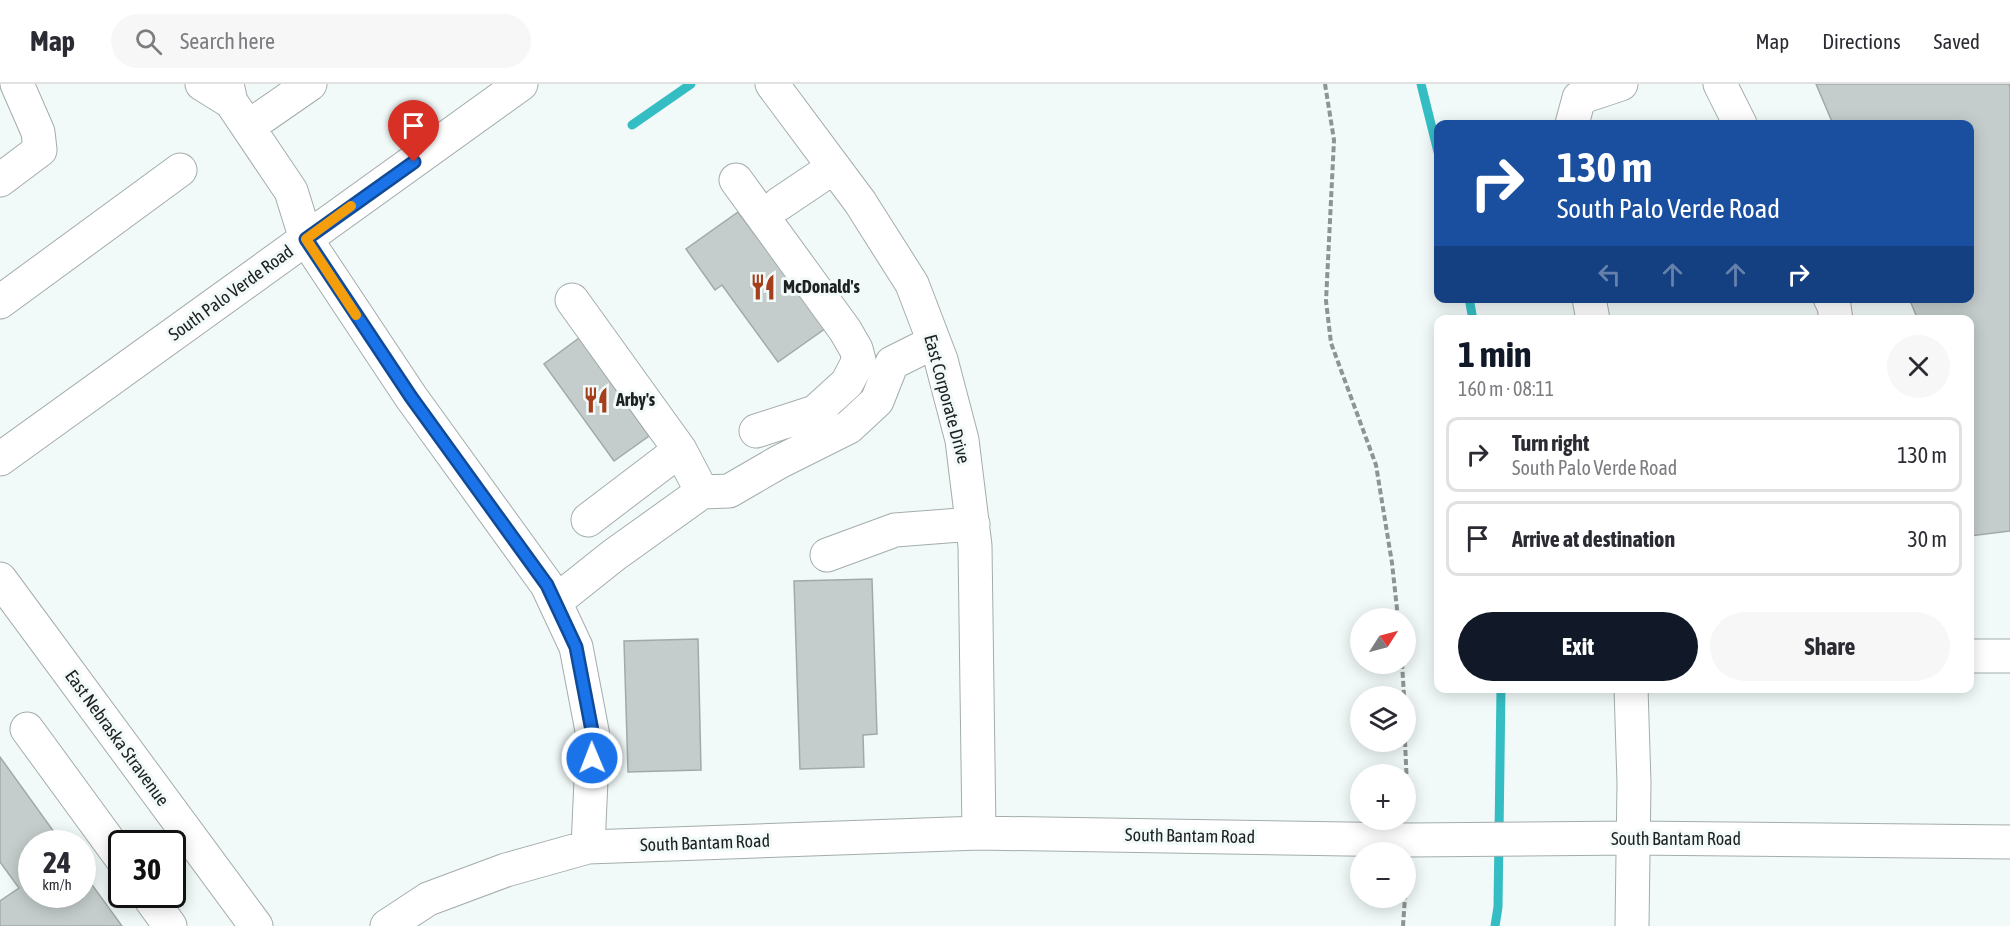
<!DOCTYPE html>
<meta charset="utf-8">
<style>
body{margin:0;font-family:"Asap Condensed",sans-serif;background:#f7f7f7;color:#2b2b33;height:100vh;display:flex;flex-direction:column;font-size:22px;white-space:nowrap}
*{box-sizing:border-box;margin:0}
p{font-size:20px;color:#7c7c81}
.icon{flex:none;width:33px;height:33px;fill:none;stroke:currentColor;stroke-width:2;stroke-linecap:round;stroke-linejoin:round}
.map{position:relative;flex:1;overflow:hidden}
.drawer{position:absolute;left:1434px;top:231px;width:540px;height:378px;display:flex;flex-direction:column;background:#fff;border-radius:12px;box-shadow:0 3px 15px #0003}
.drawer>*{flex:none}
.top-card{position:absolute;left:1434px;top:36px;width:540px;height:183px;border-radius:12px;box-shadow:0 3px 15px #0003;background:#1a4fa0;color:#fff;overflow:hidden}
.needle{width:39px;rotate:54deg}
.buttons{position:absolute;left:1350px;top:524px;display:grid;gap:12px}
.buttons a{display:grid;place-items:center;width:66px;height:66px;border-radius:50%;background:#fff;box-shadow:0 3px 15px #0003;font-size:30px}
.speed{position:absolute;left:18px;top:746px;display:flex;gap:12px;font-size:30px;font-weight:700;text-align:center}
.speed>*{display:grid;place-content:center;width:78px;height:78px;border-radius:50%;background:#fff;box-shadow:0 3px 15px #0003;line-height:1}
.speed small{font-size:15px;font-weight:400}
.speed .limit{border:3px solid #111;border-radius:9px;background:#fff;color:#111}
.pin{position:absolute;display:grid;place-items:center;width:51px;height:51px;color:#fff;margin:-62px -26px;border-radius:50% 50% 50% 0;rotate:-45deg;box-shadow:0 0 6px #0007}
.pin .icon{rotate:45deg}
.me{position:absolute;width:66px;margin:-33px;rotate:359deg;stroke-linejoin:round;filter:drop-shadow(0 0 4px #0008)}
.turn{display:flex;align-items:center;gap:21px;height:126px;padding:0 24px;font-size:27px}
.turn .icon{width:78px;height:78px;stroke-width:2.5}
.turn b{display:block;font-size:42px;line-height:51px}
.lanes{display:flex;align-items:center;height:57px;padding:0 24px;background:#0003;justify-content:center;gap:30px;direction:ltr}
.lanes .off{opacity:.35}
.round{display:grid;place-items:center;flex:none;width:63px;height:63px;border-radius:32px;background:#f7f7f7}
.headline{display:flex;align-items:center;justify-content:space-between;height:102px;padding:0 24px}
h1{font-size:36px;font-weight:700;line-height:45px;color:#111827}
.action{display:flex;gap:12px;margin-top:auto;padding:12px 24px}
.action a{flex:1;height:69px;border-radius:36px;background:#111827;color:#fff;font-size:24px;font-weight:700;line-height:69px;text-align:center}
.action a+a{background:#f7f7f7;color:#2b2b33}
ul{padding:0;list-style:none}
li{display:flex;align-items:center;gap:18px;height:75px;margin:0 12px 9px;padding:0 12px;border:3px solid #e1e1e2;border-radius:12px}
li div{flex:1}
li b{display:block;font-size:22px}
li em{font-style:normal}
header{display:flex;align-items:center;gap:36px;box-sizing:border-box;height:84px;padding:0 30px;background:#fff;border-bottom:2px solid #e1e1e2}
header strong{font-size:28px}
nav{display:flex;gap:33px;margin-inline-start:auto;font-size:21px}
.search{width:420px;height:54px;background:#f7f7f7;display:flex;align-items:center;gap:15px;box-sizing:border-box;padding:0 21px;border-radius:33px;color:#7c7c81;font-size:22px}
.map>svg:first-child{display:block}
.lines{fill:none;stroke-linecap:round;stroke-linejoin:round}
.stream{stroke:#34bec4;stroke-width:9}
.building{fill:#c4cccc;stroke:#a2a9a9;stroke-width:1.5}
.minor-casing{stroke:#a4acac;stroke-width:35}
.major-casing{stroke:#a4acac;stroke-width:35}
.path{stroke:#8e9393;stroke-width:4;stroke-dasharray:6 3;stroke-linecap:butt}
.minor{stroke:#fff;stroke-width:33}
.major{stroke:#fff;stroke-width:33}
.route-casing{stroke:#114b97;stroke-width:15}
.route{stroke:#1a73e8;stroke-width:10}
.slow{stroke:#f59e0b;stroke-width:10}
.labels{text-anchor:middle;stroke-width:6;stroke-linejoin:round;paint-order:stroke}
.poi-label{font-size:18px;font-weight:bold;fill:#1e2121;stroke:#f1f9f9;text-anchor:start}
.street-label{font-size:18px;fill:#1e2121;stroke:#f1f9f9}
</style>
<header>
<strong>Map</strong>
<div class="search"><svg class="icon" aria-label="search" viewBox="0 0 24 24"><circle cx="10" cy="10" r="6"/><path d="M15 15l6 6"/></svg>Search here</div>
<nav><a>Map</a><a>Directions</a><a>Saved</a></nav>
</header>
<div class="map">
<svg width="2010" height="842" viewBox="0 0 2010 842">
<rect width="100%" height="100%" fill="#f1f9f9"/>
<g class="lines">
<!-- stream -->
<path class="stream" d="M1421 0 1438 68
M632 41 691 0
M1469 214 1473 236
M1495 842 1498 823 1501 604"/>
</g>
<!-- building -->
<path class="building" d="M1816 0H2009L2010 3V447L1970 452V236H1918L1909 214H1970V40H1833Z
M738 128 762 160 768 155 826 244 778 278 722 201 715 206 686 165Z
M579 254 649 352 614 377 544 280Z
M872 495 877 650 863 651 864 683 800 685 794 497Z
M698 555 701 686 628 688 624 557Z
M0 673 62 759H32V810H82V787L122 842H0V817L19 804 0 778Z"/>
<g class="lines">
<!-- minor casing -->
<g class="minor-casing">
<path id="minor" d="M202 0 231 18 227 0
M772 0 860 118 912 200 941 276 962 356 975 462 979 749
M1720 0 1740 40
M231 18 291 107 306 155 411 313 547 501 576 563 593 652 588 763
M1572 40 1579 14 1621 0
M248 43 310 0
M0 96 40 66 38 48 17 0
M736 96 845 246 856 265 859 276 847 299 815 328 756 347
M779 120 834 83
M1589 214 1593 236
M1830 214 1834 222 1836 236
M0 218 180 86
M702 408 729 407 779 378 849 343 877 317 892 279 934 258
M588 436 680 366
M827 471 895 446 973 440
M0 495 256 842
M555 518 614 471 702 408 680 366 572 216
M1970 572H2010
M1631 604 1634 699 1632 842
M27 645 122 775
M147 810 170 842
M387 842 428 815 506 786 588 763 979 749 1409 756 1633 754 2010 758"/>
</g>
<!-- major casing -->
<g class="major-casing">
<path id="major" d="M0 375 521 0"/>
</g>
<!-- path -->
<path class="path" d="M1325 0 1334 56 1326 217 1331 259 1376 381 1392 479 1398 534
M1402 579 1404 612
M1405 657 1408 725
M1406 806 1407 787
M1403 842 1405 813"/>
<!-- minor -->
<use href="#minor" class="minor"/>
<!-- major -->
<use href="#major" class="major"/>
</g>
<g class="lines">
<!-- route casing -->
<g class="route-casing">
<path id="route" d="M414 78 306 155 411 313 547 501 576 563 593 652 592 674"/>
</g>
<!-- route -->
<use href="#route" class="route"/>
<!-- slow -->
<path class="slow" d="M351 122 306 155 356 231"/>
</g>
<!-- icons -->
<defs>
<g id="restaurant-bare" transform="scale(2.07)"><path d="M-5-6h1v4h1v-4h1v4h1v-4h1v5L-1.5 .5V6h-2V.5L-5-1ZM5-6V6H3V1.5H1.5Q1.5-4 5-6Z" fill="#a53e1b" stroke="#f1f9f9" stroke-width="2.5" paint-order="stroke"/></g>
</defs>
<g fill-rule="evenodd">
<use href="#restaurant-bare" x="763" y="203"/>
<use href="#restaurant-bare" x="596" y="316"/>
</g>
<g class="labels">
<!-- poi labels -->
<g class="poi-label">
<text x="783" y="209">McDonald's</text>
<text x="616" y="322">Arby's</text>
</g>
<!-- street labels -->
<g class="street-label">
<text transform="translate(231 209) rotate(-36)" y="6">South Palo Verde Road</text>
<text transform="translate(947 315) rotate(75)" y="6">East Corporate Drive</text>
<text transform="translate(117 654) rotate(54)" y="6">East Nebraska Stravenue</text>
<text transform="translate(1190 752) rotate(1)" y="6">South Bantam Road</text>
<text x="1676" y="761">South Bantam Road</text>
<text transform="translate(705 759) rotate(-2)" y="6">South Bantam Road</text>
</g>
</g>
</svg>
<div class="buttons">
<a><svg class="needle" viewBox="-14 -14 28 28"><path d="M0-13l5 13h-10z" fill="#e53935"/><path d="M0 13l5-13h-10z" fill="#7c7c81"/></svg></a>
<a><svg class="icon" aria-label="layers" viewBox="0 0 24 24"><path d="M12 4l9 5-9 5-9-5zM3 14l9 5 9-5"/></svg></a>
<a>+</a>
<a>−</a>
</div>
<div class="speed"><div>24<small>km/h</small></div><div class="limit">30</div></div>
<div class="pin" style="left:414px;top:78px;background:#d93025"><svg class="icon" aria-label="arrive" viewBox="0 0 24 24"><path d="M6 21V4h12l-3 4 3 4H6"/></svg></div>
<svg class="me" style="left:592px;top:674px" viewBox="-20 -20 40 40"><circle r="17" fill="#1a73e8" stroke="#fff" stroke-width="3"/><path d="M0-11L8 9 0 5-8 9z" fill="#fff"/></svg>
<div class="top-card">
<div class="turn"><svg class="icon" aria-label="right" viewBox="0 0 24 24"><path d="M7 20v-9h11M14 6l5 5-5 5"/></svg><div><b>130 m</b>South Palo Verde Road</div></div>
<div class="lanes"><svg class="icon off" aria-label="left" viewBox="0 0 24 24"><path d="M17 20v-9H6M10 6l-5 5 5 5"/></svg><svg class="icon off" aria-label="ahead" viewBox="0 0 24 24"><path d="M12 20V5M6 11l6-6 6 6"/></svg><svg class="icon off" aria-label="ahead" viewBox="0 0 24 24"><path d="M12 20V5M6 11l6-6 6 6"/></svg><svg class="icon" aria-label="right" viewBox="0 0 24 24"><path d="M7 20v-9h11M14 6l5 5-5 5"/></svg></div>
</div>
<section class="drawer">
<div class="headline"><div><h1>1 min</h1><p>160 m · 08:11</p></div><a class="round"><svg class="icon" aria-label="close" viewBox="0 0 24 24"><path d="M6 6l12 12M18 6L6 18"/></svg></a></div>
<ul>
<li><svg class="icon" aria-label="right" viewBox="0 0 24 24"><path d="M7 20v-9h11M14 6l5 5-5 5"/></svg><div><b>Turn right</b><p>South Palo Verde Road</p></div><em>130 m</em></li>
<li><svg class="icon" aria-label="arrive" viewBox="0 0 24 24"><path d="M6 21V4h12l-3 4 3 4H6"/></svg><div><b>Arrive at destination</b></div><em>30 m</em></li>
</ul>
<div class="action"><a>Exit</a><a>Share</a></div>
</section>
</div>
